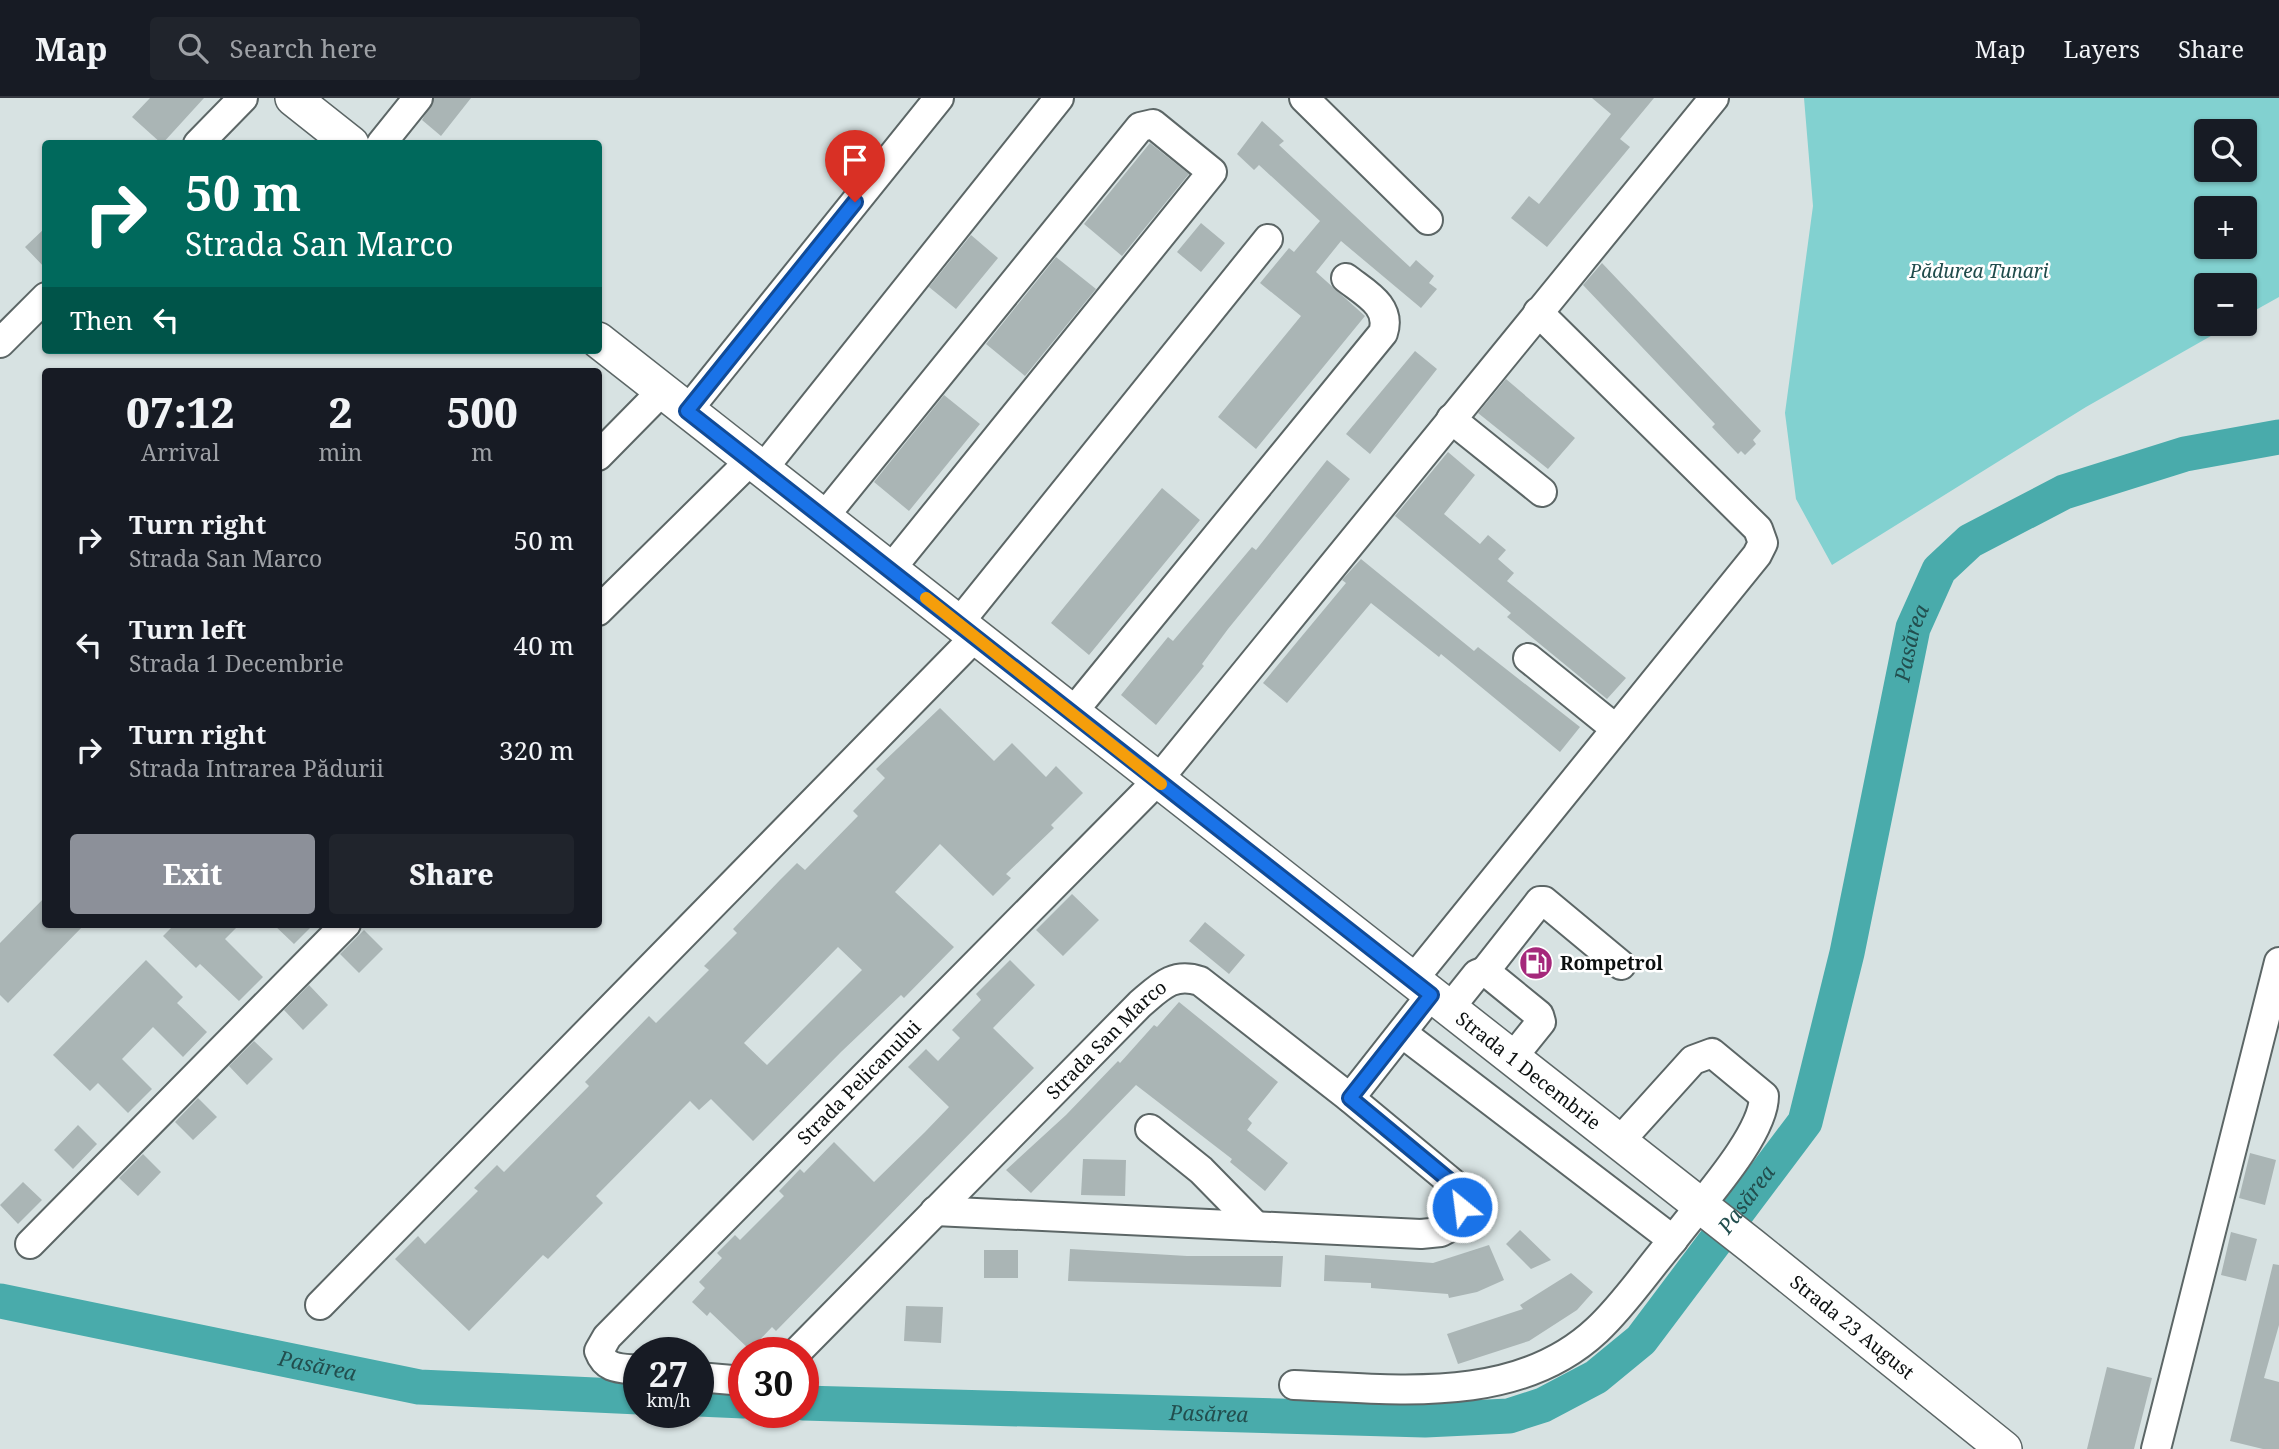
<!DOCTYPE html>
<meta charset="utf-8">
<style>
body{margin:0;font-family:"Noto Serif",serif;background:#20242c;color:#f1f3f6;height:100vh;display:flex;flex-direction:column;font-size:26px;white-space:nowrap}
*{box-sizing:border-box;margin:0}
p{font-size:23px;color:#9ea1a6}
.icon{flex:none;width:38px;height:38px;fill:none;stroke:currentColor;stroke-width:2;stroke-linecap:round;stroke-linejoin:round}
.map{position:relative;flex:1;overflow:hidden}
.side{position:absolute;left:42px;top:270px;width:560px;height:560px;display:flex;flex-direction:column;background:#171b24;border-radius:7px;box-shadow:0 2px 5px #0004}
.side>*{flex:none}
.guide{position:absolute;left:42px;top:42px;width:560px;height:214px;border-radius:7px;box-shadow:0 2px 5px #0004;background:#00695c;color:#fff;overflow:hidden}
.tools{position:absolute;left:2194px;top:21px;display:grid;gap:14px}
.tools a{display:grid;place-items:center;width:63px;height:63px;border-radius:7px;background:#171b24;box-shadow:0 2px 5px #0004;font-size:35px}
.speed{position:absolute;left:623px;top:1239px;display:flex;gap:14px;font-size:35px;font-weight:700;text-align:center}
.speed>*{display:grid;place-content:center;width:91px;height:91px;border-radius:50%;background:#171b24;box-shadow:0 2px 5px #0004;line-height:1}
.speed small{font-size:18px;font-weight:400}
.speed .limit{border:10px solid #d22;background:#fff;color:#111}
.pin{position:absolute;display:grid;place-items:center;width:60px;height:60px;color:#fff;margin:-72px -30px;border-radius:50% 50% 50% 0;rotate:-45deg;box-shadow:0 0 7px #0007}
.pin .icon{rotate:45deg}
.me{position:absolute;width:77px;margin:-38px;rotate:331deg;stroke-linejoin:round;filter:drop-shadow(0 0 5px #0008)}
.turn{display:flex;align-items:center;gap:24px;height:147px;padding:0 28px;font-size:32px}
.turn .icon{width:91px;height:91px;stroke-width:2.5}
.turn b{display:block;font-size:49px;line-height:60px}
.then{display:flex;align-items:center;height:66px;padding:0 28px;background:#0003;gap:14px;font-size:26px}
.eta{display:flex;justify-content:space-evenly;align-items:center;height:119px;text-align:center}
.eta b{font-size:42px;font-weight:800;line-height:49px}
.action{display:flex;gap:14px;margin-top:auto;padding:14px 28px}
.action a{flex:1;height:80px;border-radius:7px;background:#8c9099;color:#fff;font-size:28px;font-weight:800;line-height:80px;text-align:center}
.action a+a{background:#20242c;color:#f1f3f6}
ul{padding:0;list-style:none}
li{display:flex;align-items:center;gap:21px;height:105px;padding:0 28px}
li div{flex:1}
li b{display:block;font-size:26px}
li em{font-style:normal}
header{display:flex;align-items:center;gap:42px;box-sizing:border-box;height:98px;padding:0 35px;background:#171b24;border-bottom:2px solid #363941}
header strong{font-size:33px}
nav{display:flex;gap:38px;margin-inline-start:auto;font-size:24px}
.search{width:490px;height:63px;background:#20242c;display:flex;align-items:center;gap:18px;box-sizing:border-box;padding:0 24px;border-radius:7px;color:#9ea1a6;font-size:26px}
.map>svg:first-child{display:block}
.green{fill:#82d1d0;fill-rule:evenodd}
.lines{fill:none;stroke-linecap:round;stroke-linejoin:round}
.river{stroke:#49abab;stroke-width:35}
.building{fill:#aab5b5;fill-rule:evenodd}
.minor-casing{stroke:#5c6666;stroke-width:32}
.major-casing{stroke:#5c6666;stroke-width:38}
.minor{stroke:#fff;stroke-width:28}
.major{stroke:#fff;stroke-width:35}
.route-casing{stroke:#114b97;stroke-width:18}
.route{stroke:#1a73e8;stroke-width:12}
.slow{stroke:#f59e0b;stroke-width:12}
.labels{text-anchor:middle;stroke-width:5;stroke-linejoin:round;paint-order:stroke}
.park-label{font-size:19px;font-style:italic;fill:#204c4c;stroke:#fff}
.poi-label{font-size:19px;font-weight:bold;fill:#0c1010;stroke:#fff;text-anchor:start}
.street-label{font-size:19px;fill:#0c1010;stroke:#fff}
.water-label{font-size:21px;font-style:italic;fill:#224e4e;stroke:#fff}
</style>
<header>
<strong>Map</strong>
<div class="search"><svg class="icon" aria-label="search" viewBox="0 0 24 24"><circle cx="10" cy="10" r="6"/><path d="M15 15l6 6"/></svg>Search here</div>
<nav><a>Map</a><a>Layers</a><a>Share</a></nav>
</header>
<div class="map">
<svg width="2279" height="1351" viewBox="0 0 2279 1351">
<rect width="100%" height="100%" fill="#d7e2e2"/>
<!-- green -->
<path class="green" d="M1804 0H2279V199L2245 218V187H2207V226H2232L2086 309 1832 467 1796 401 1785 315 1813 108ZM2207 33H2245V72H2207ZM2207 110H2245V149H2207Z"/>
<g class="lines">
<!-- river -->
<g class="river">
<path id="s1" d="M0 1203 419 1289 639 1299"/>
<path d="M698 1301 744 1303"/>
<path id="s2" d="M803 1305 1425 1322 1509 1318 1543 1307 1596 1279 1641 1242 1805 1024 1847 855 1913 530 1939 472 1970 443 2064 394 2185 356 2279 339"/>
</g>
</g>
<!-- building -->
<path class="building" d="M150 0H204L162 46 132 19Z
M434 0H471L441 38 422 22Z
M1592 0H1654L1620 41 1630 49 1547 149 1511 120 1529 98 1539 106 1611 16Z
M1262 23 1284 43 1279 47 1370 132 1410 169 1416 162 1434 178 1429 185 1437 191 1421 210 1341 143 1316 174 1365 218 1256 351 1218 319 1301 218 1260 185 1289 150 1294 154 1320 123 1259 67 1254 72 1237 56Z
M1150 45 1189 76 1122 158 1084 126Z
M1201 125 1225 145 1201 174 1177 154Z
M46 129V171L25 149Z
M971 137 998 160 956 211 929 189Z
M1056 159 1096 191 1025 278 986 246Z
M1602 165 1761 333 1753 342 1756 346 1745 357 1741 353 1738 356 1712 329 1715 326 1583 187Z
M1415 253 1437 271 1370 356 1346 336Z
M1506 281 1575 340 1548 371 1478 315Z
M944 297 980 326 909 413 874 384Z
M1448 354 1475 377 1444 416 1480 446 1488 437 1506 452 1498 461 1514 475 1507 483 1626 580 1607 601 1507 519 1511 515 1395 418Z
M1327 362 1350 381 1228 531 1202 566 1204 568 1156 627 1121 597 1168 539 1173 543 1252 449 1256 452Z
M1162 390 1200 422 1089 557 1051 525Z
M1361 461 1474 553 1478 549 1580 629 1560 654 1441 556 1439 559 1371 505 1287 605 1263 585 1346 485 1342 482Z
M940 610 994 663 1012 645 1046 679 1056 668 1083 695 1051 727 1054 730 1006 776 1011 780 993 798 940 746 895 794 954 849 904 900 901 897 841 954 753 1043 711 1001 699 1012 690 1003 596 1098 603 1105 548 1161 543 1157 469 1233 395 1161 418 1138 425 1146 478 1093 474 1090 497 1067 504 1074 589 988 585 984 649 918 656 925 709 872 704 868 737 835 733 831 780 782 797 765 805 772 858 718 853 713 885 680 876 671ZM838 849 862 872 767 967 744 945Z
M1072 796 1099 822 1063 858 1036 832Z
M46 798V826H85L8 905 0 897V845Z
M1205 824 1245 857 1229 876 1189 843Z
M175 826H240L225 841 263 879 239 903 200 866 196 870 163 838Z
M273 826H314L294 846Z
M364 832 383 851 359 875 340 856Z
M146 862 183 899 177 905 207 934 183 959 153 929 122 961 152 991 128 1015 98 985 90 993 53 957Z
M1010 862 1035 887 993 930 1034 970 776 1233 772 1229 750 1252 710 1214 707 1218 692 1204 705 1190 699 1184 722 1160 717 1155 735 1137 740 1142 784 1098 779 1093 800 1071 804 1075 834 1044 874 1084 925 1034 949 1009 908 969 926 951 938 963 960 940 952 932 981 902 976 896Z
M309 887 328 907 303 932 284 912Z
M1179 904 1278 984 1248 1021 1252 1025 1247 1032 1288 1065 1265 1093 1230 1064 1232 1061 1136 987 1031 1095 1006 1072 1066 1017 1118 963 1120 965 1154 927 1157 929Z
M254 943 273 961 247 987 229 968Z
M198 1000 217 1019 193 1042 175 1024Z
M78 1027 97 1046 73 1071 54 1052Z
M2250 1055 2276 1062 2265 1107 2239 1100Z
M143 1056 161 1074 138 1098 119 1080Z
M1083 1061 1126 1062 1125 1098 1081 1097Z
M23 1084 42 1102 18 1126 0 1107Z
M1520 1132 1551 1162 1531 1171 1506 1146Z
M2231 1134 2257 1141 2246 1183 2221 1177Z
M1489 1147 1504 1182 1477 1194 1449 1200 1448 1196 1371 1190V1185L1324 1183 1325 1157 1433 1165Z
M1070 1151 1187 1158H1283L1281 1189 1068 1183Z
M984 1152H1018V1180H984Z
M2273 1166 2279 1167V1227L2264 1280 2279 1284V1351H2263L2230 1343Z
M1571 1175 1593 1194 1577 1212 1529 1243 1458 1266 1447 1236 1523 1211 1520 1207Z
M906 1208 943 1209 941 1245 904 1243Z
M2107 1269 2152 1280 2134 1351H2087Z"/>
<g class="lines">
<!-- minor casing -->
<g class="minor-casing">
<g id="minor">
<path d="M1304 0 1428 122"/>
<path d="M198 46 243 0"/>
<path d="M381 46 418 0"/>
<path d="M0 245 46 199"/>
<path d="M687 313 939 0"/>
<path d="M1451 321 1542 394"/>
<path d="M598 358 662 293"/>
<path d="M762 372 1059 0"/>
<path d="M823 420 1140 29 1153 26 1212 74 890 472"/>
<path d="M598 513 750 363"/>
<path d="M958 526 1268 141"/>
<path d="M1528 560 1616 631"/>
<path d="M1072 615 1383 235C1392 208 1365 195 1346 180"/>
<path d="M1485 873 1540 803H1544L1621 867"/>
<path d="M1412 883 1757 457 1763 445 1758 431 1538 214"/>
<path d="M1449 911 1477 876 1485 873 1539 917 1541 924 1512 960"/>
<path d="M1150 1031 1201 1072 1254 1126"/>
<path d="M1619 1044 1693 962 1712 955 1764 998C1764 1038 1698 1108 1673 1142"/>
<path d="M935 1113 1421 1136 1441 1134 1454 1127 1462 1109 1456 1088 1350 1000"/>
<path d="M30 1146 346 826"/>
<path d="M320 1207 975 539"/>
<path id="s3" d="M796 1255 1140 906C1160 889 1173 874 1200 883L1350 1000 1431 897"/>
<path id="s4" d="M639 1272C620 1270 606 1272 599 1253L607 1239 1157 683 1714 0"/>
<path d="M698 1279 744 1283"/>
<path d="M1294 1287C1395 1291 1516 1308 1597 1232 1625 1206 1648 1171 1673 1142L1402 935"/>
<path d="M2156 1351 2279 864"/>
</g>
</g>
<!-- major casing -->
<g class="major-casing">
<g id="major">
<path d="M293 0 351 46"/>
<path id="s5" d="M598 242 1752 1148 2004 1351"/>
</g>
</g>
<!-- minor -->
<use href="#minor" class="minor"/>
<!-- major -->
<use href="#major" class="major"/>
</g>
<g class="lines">
<!-- route casing -->
<g class="route-casing">
<path id="route" d="M855 104 687 313 1431 897 1350 1000 1456 1088 1462 1109"/>
</g>
<!-- route -->
<use href="#route" class="route"/>
<!-- slow -->
<path class="slow" d="M926 500 1161 686"/>
</g>
<!-- icons -->
<defs>
<g id="fuel-disc" transform="scale(1.75)"><circle r="9.5" fill="#a5287b" stroke="#fff"/><path d="M-5.5-6h7V0h2V4h1.3V-2.5L3-4.5l.8-.8L6-3V5H2.5V1h-1V6h-7ZM-4.2-4.7v3.2H.2V-4.7Z" fill="#fff"/></g>
</defs>
<g fill-rule="evenodd">
<use href="#fuel-disc" x="1536" y="865"/>
</g>
<g class="labels">
<!-- park labels -->
<g class="park-label">
<text x="1979" y="180">Pădurea Tunari</text>
</g>
<!-- poi labels -->
<g class="poi-label">
<text x="1560" y="872">Rompetrol</text>
</g>
<!-- street labels -->
<g class="street-label">
<text dy="7" stroke="none"><textPath href="#s3" startOffset="441">Strada San Marco</textPath></text>
<text dy="7" stroke="none"><textPath href="#s5" startOffset="1183">Strada 1 Decembrie</textPath></text>
<text dy="7" stroke="none"><textPath href="#s4" startOffset="422">Strada Pelicanului</textPath></text>
<text dy="7" stroke="none"><textPath href="#s5" startOffset="1596">Strada 23 August</textPath></text>
</g>
<!-- water labels -->
<g class="water-label">
<text dy="7" stroke="none"><textPath href="#s2" startOffset="1624">Pasărea</textPath></text>
<text dy="7" stroke="none"><textPath href="#s2" startOffset="1036">Pasărea</textPath></text>
<text dy="7" stroke="none"><textPath href="#s1" startOffset="324">Pasărea</textPath></text>
<text dy="7" stroke="none"><textPath href="#s2" startOffset="406">Pasărea</textPath></text>
</g>
</g>
</svg>
<div class="tools">
<a><svg class="icon" aria-label="search" viewBox="0 0 24 24"><circle cx="10" cy="10" r="6"/><path d="M15 15l6 6"/></svg></a>
<a>+</a>
<a>−</a>
</div>
<div class="speed"><div>27<small>km/h</small></div><div class="limit">30</div></div>
<div class="pin" style="left:855px;top:104px;background:#d93025"><svg class="icon" aria-label="arrive" viewBox="0 0 24 24"><path d="M6 21V4h12l-3 4 3 4H6"/></svg></div>
<svg class="me" style="left:1462px;top:1109px" viewBox="-20 -20 40 40"><circle r="17" fill="#1a73e8" stroke="#fff" stroke-width="3"/><path d="M0-11L8 9 0 5-8 9z" fill="#fff"/></svg>
<div class="guide">
<div class="turn"><svg class="icon" aria-label="right" viewBox="0 0 24 24"><path d="M7 20v-9h11M14 6l5 5-5 5"/></svg><div><b>50 m</b>Strada San Marco</div></div>
<div class="then">Then<svg class="icon" aria-label="left" viewBox="0 0 24 24"><path d="M17 20v-9H6M10 6l-5 5 5 5"/></svg></div>
</div>
<section class="side">
<div class="eta">
<div><b>07:12</b><p>Arrival</p></div>
<div><b>2</b><p>min</p></div>
<div><b>500</b><p>m</p></div>
</div>
<ul>
<li><svg class="icon" aria-label="right" viewBox="0 0 24 24"><path d="M7 20v-9h11M14 6l5 5-5 5"/></svg><div><b>Turn right</b><p>Strada San Marco</p></div><em>50 m</em></li>
<li><svg class="icon" aria-label="left" viewBox="0 0 24 24"><path d="M17 20v-9H6M10 6l-5 5 5 5"/></svg><div><b>Turn left</b><p>Strada 1 Decembrie</p></div><em>40 m</em></li>
<li><svg class="icon" aria-label="right" viewBox="0 0 24 24"><path d="M7 20v-9h11M14 6l5 5-5 5"/></svg><div><b>Turn right</b><p>Strada Intrarea Pădurii</p></div><em>320 m</em></li>
</ul>
<div class="action"><a>Exit</a><a>Share</a></div>
</section>
</div>
